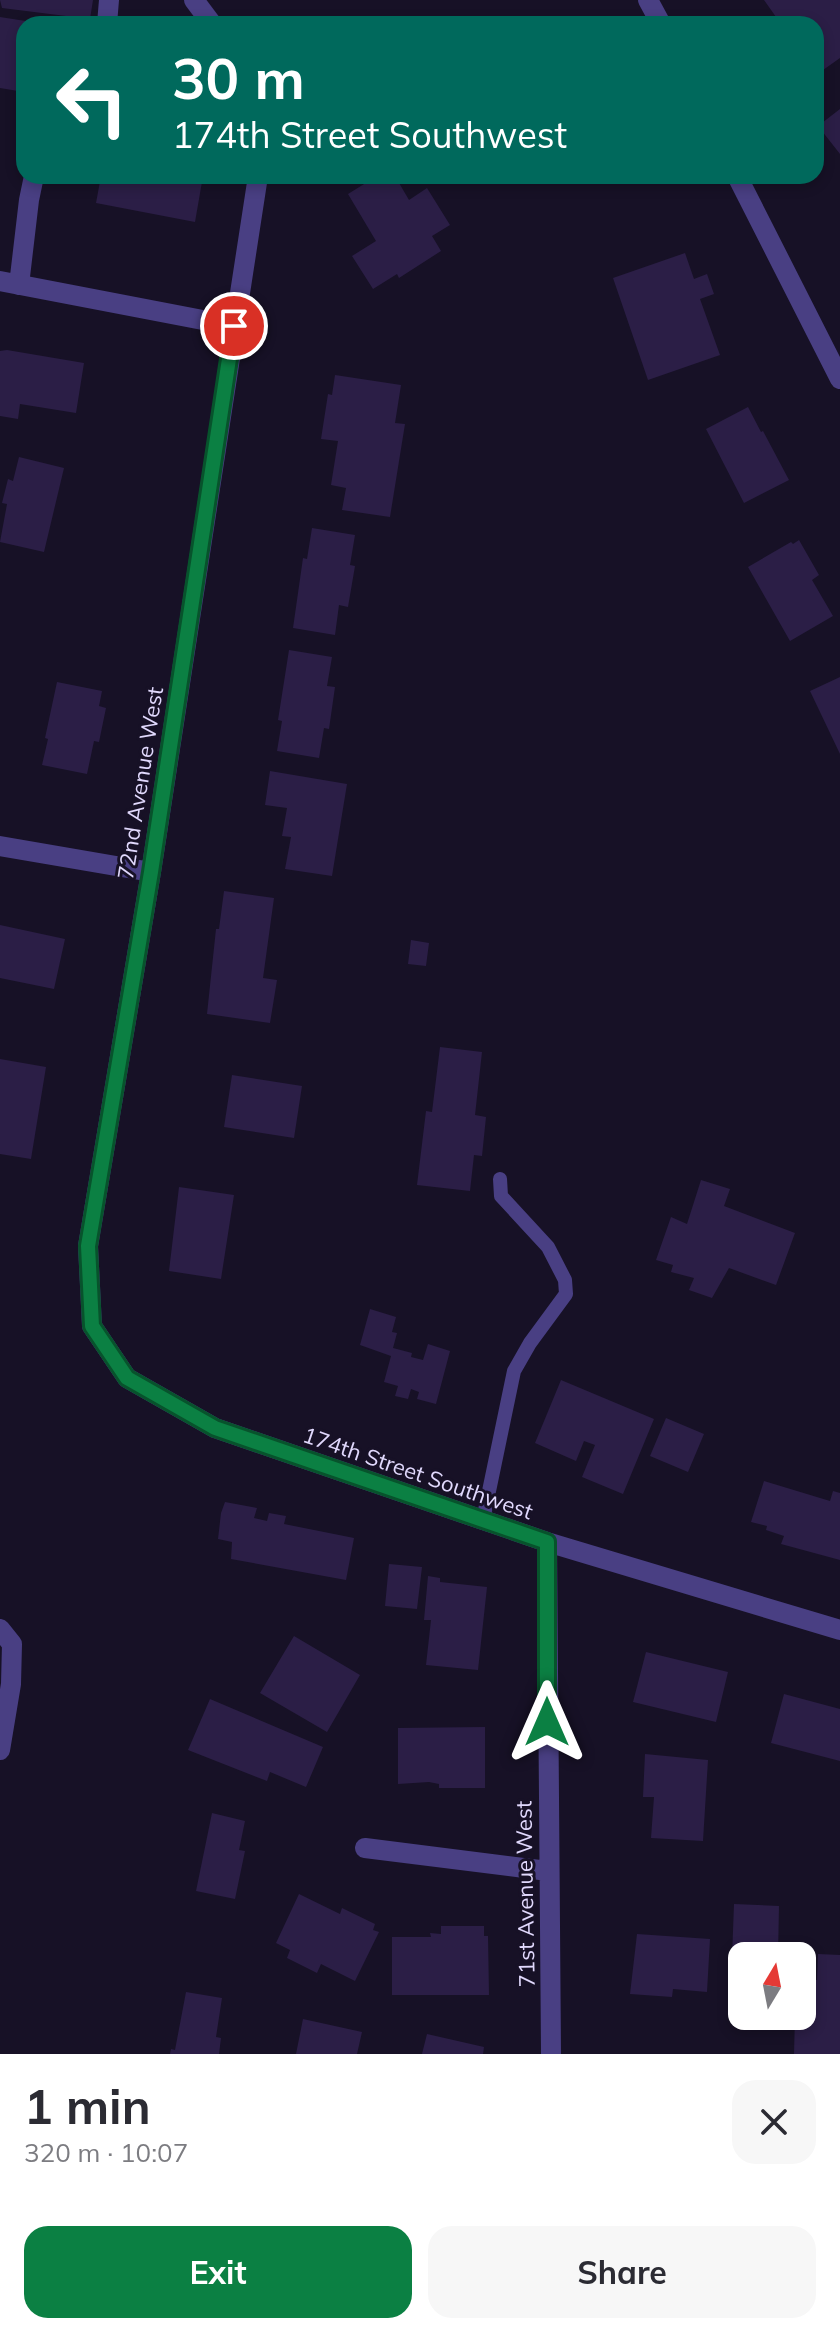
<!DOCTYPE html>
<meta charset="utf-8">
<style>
body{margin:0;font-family:Mulish,sans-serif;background:#f7f7f7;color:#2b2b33;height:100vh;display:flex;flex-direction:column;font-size:30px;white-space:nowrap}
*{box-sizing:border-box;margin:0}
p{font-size:26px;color:#7c7c81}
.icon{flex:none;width:44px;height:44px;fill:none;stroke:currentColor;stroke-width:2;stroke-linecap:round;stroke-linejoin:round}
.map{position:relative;height:2054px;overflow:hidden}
.drawer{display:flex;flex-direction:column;background:#fff;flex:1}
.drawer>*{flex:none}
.guide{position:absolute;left:16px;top:16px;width:808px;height:168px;border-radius:24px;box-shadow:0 4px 12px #0003;background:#00695c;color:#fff;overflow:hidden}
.needle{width:52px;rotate:10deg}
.fabs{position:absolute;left:728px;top:1942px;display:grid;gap:16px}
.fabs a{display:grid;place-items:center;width:88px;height:88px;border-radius:16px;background:#fff;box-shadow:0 4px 12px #0003;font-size:40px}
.pin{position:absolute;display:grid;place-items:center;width:68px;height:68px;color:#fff;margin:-34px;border:4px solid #fff;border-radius:50%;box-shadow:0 2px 8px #0007}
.me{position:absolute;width:88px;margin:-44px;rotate:0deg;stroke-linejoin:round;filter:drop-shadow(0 0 6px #0008)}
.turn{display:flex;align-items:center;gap:28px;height:168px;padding:0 24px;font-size:36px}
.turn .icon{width:104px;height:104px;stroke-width:2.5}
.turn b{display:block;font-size:56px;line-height:68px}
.round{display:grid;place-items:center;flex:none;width:84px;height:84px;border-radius:24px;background:#f7f7f7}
.head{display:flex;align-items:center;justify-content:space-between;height:136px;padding:0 24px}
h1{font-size:48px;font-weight:700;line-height:60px}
.action{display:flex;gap:16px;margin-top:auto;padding:16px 24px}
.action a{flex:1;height:92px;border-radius:24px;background:#0b8043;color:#fff;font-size:32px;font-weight:700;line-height:92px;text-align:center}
.action a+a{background:#f7f7f7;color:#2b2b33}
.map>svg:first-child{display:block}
.building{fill:#2b1e46}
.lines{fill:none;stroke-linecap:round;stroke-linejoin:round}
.lane{stroke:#493f83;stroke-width:14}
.street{stroke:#493f83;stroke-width:20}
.route-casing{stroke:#07532c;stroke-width:20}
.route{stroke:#0b8043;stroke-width:14}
.labels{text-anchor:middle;stroke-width:6;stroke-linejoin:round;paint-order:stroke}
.street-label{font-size:22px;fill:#e1d9fd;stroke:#171126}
</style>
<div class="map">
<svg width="840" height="2054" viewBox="0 0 840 2054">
<rect width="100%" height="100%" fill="#171126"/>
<!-- building -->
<path class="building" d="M0 0H93L90 19 2 8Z
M764 0H840V58L816 75V24H781Z
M0 17 32 22 24 24V92L0 88Z
M840 109V154L818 126Z
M101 176H203L195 222 96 203Z
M377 176H395L409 200 427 188 450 225 432 236 441 251 399 278 397 274 373 289 352 256 376 241 348 194Z
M685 253 694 279 707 274 714 294 700 299 720 355 648 380 613 278Z
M7 350 84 363 76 413 20 404 18 419 0 416V351Z
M335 375 401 385 395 423 405 424 390 517 342 510 346 488 331 485 338 441 321 439 328 394 332 395Z
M748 407 761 432 763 431 789 480 744 503 706 429Z
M19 457 64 468 44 552 0 542 7 504 2 503 8 479 13 481Z
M312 528 355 535 350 565 355 566 348 607 339 605 335 635 293 628 303 558 307 559Z
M799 540 819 575 812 580 833 616 790 641 748 567 791 542 793 544Z
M289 650 332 657 327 686 335 687 329 729 324 728 319 758 277 751 282 721 278 720Z
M840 677V754L810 691Z
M57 682 102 691 99 706 106 708 99 742 94 741 87 774 42 765 48 739 45 738Z
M270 771 347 784 332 876 285 869 291 837 282 836 287 808 265 805Z
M224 891 274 898 263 978 277 980 270 1023 207 1014 216 929H219Z
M0 925 65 939 54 989 0 978Z
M411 940 429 943 426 966 408 964Z
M440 1047 482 1052 475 1115 486 1117 482 1156 474 1155 470 1191 417 1185 426 1111 432 1112Z
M0 1059 46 1067 31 1159 0 1154Z
M232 1075 302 1086 294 1138 224 1127Z
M701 1180 730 1189 724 1206 795 1233 776 1285 729 1268 712 1298 689 1290 694 1278 671 1272 673 1265 656 1260 671 1217 687 1224Z
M179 1187 234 1195 221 1279 169 1271Z
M370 1309 396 1317 392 1332 397 1333 393 1348 412 1353 411 1357 423 1360 428 1344 450 1351 436 1404 417 1399 419 1392 411 1389 408 1399 395 1396 398 1386 384 1382 391 1356 360 1345Z
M561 1380 654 1419 623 1494 582 1477 595 1445 584 1441 576 1461 535 1443Z
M666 1418 704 1434 688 1472 650 1456Z
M764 1481 830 1501 833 1491 840 1493V1560L781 1544 784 1536 766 1530 767 1526 751 1522Z
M225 1502 257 1508 254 1518 267 1521 269 1513 286 1516 284 1524 354 1538 346 1580 231 1559 232 1542 218 1539 221 1513Z
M389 1564 422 1567 417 1609 385 1606Z
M428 1576 440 1578V1582L487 1587 478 1670 426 1665 431 1620H424Z
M294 1636 360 1675 327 1732 260 1693Z
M646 1652 728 1672 716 1722 633 1702Z
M784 1694 840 1709V1761L771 1743Z
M210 1699 323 1747 306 1787 270 1772 267 1781 188 1750Z
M485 1727V1788H439V1784L429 1782 398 1784V1728Z
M645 1754 708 1760 703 1841 651 1838 654 1797H643Z
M212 1813 245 1821 239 1850 245 1851 235 1899 196 1891Z
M299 1894 340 1914 342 1908 375 1924 373 1930 379 1932 355 1981 321 1964 317 1973 287 1958 290 1950 276 1943Z
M734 1904 779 1906 778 1956 732 1958Z
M441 1926H484V1936H488L489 1995H392V1937H431L430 1933 441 1934Z
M637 1934 710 1939 707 1992 673 1989 672 1997 630 1994Z
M818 1954 840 1955V2054H794L795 2016H802V1980H817Z
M186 1992 222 1998 216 2037 221 2038 219 2054H170L171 2049 175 2050Z
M303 2019 362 2032 357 2054H296Z
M427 2034 484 2047 483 2054H422Z"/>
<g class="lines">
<!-- lane -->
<path class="lane" d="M483 1520 514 1371 530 1343 566 1294 565 1280 548 1247 501 1196 500 1179"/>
<!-- street -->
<path class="street" d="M194 0 212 24
M648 0 661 24
M107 24 109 0
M258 176 151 872 88 1246 92 1326 127 1378 215 1428 547 1542 840 1630
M737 176 840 379
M0 281 234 326
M19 285 29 200 34 176
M0 846 151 872
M547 1542 551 2054
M0 1629 12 1644 11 1684 0 1750
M365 1848 548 1871"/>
</g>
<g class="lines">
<!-- route casing -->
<g class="route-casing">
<path id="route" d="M234 326 151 872 88 1246 92 1326 127 1378 215 1428 547 1542V1722"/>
</g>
<!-- route -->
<use href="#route" class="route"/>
</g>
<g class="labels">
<!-- street labels -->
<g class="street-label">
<text transform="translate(140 783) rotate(-81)" y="8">72nd Avenue West</text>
<text transform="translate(418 1473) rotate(19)" y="8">174th Street Southwest</text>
<text transform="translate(525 1894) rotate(-91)" y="8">71st Avenue West</text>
</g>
</g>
</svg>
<div class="fabs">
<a><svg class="needle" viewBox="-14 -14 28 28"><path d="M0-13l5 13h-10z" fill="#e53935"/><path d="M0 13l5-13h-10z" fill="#7c7c81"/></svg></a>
</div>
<div class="pin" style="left:234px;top:326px;background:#d93025"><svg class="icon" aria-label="arrive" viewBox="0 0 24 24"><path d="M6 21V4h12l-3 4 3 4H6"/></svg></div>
<svg class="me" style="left:547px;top:1722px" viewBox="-20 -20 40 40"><path d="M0-17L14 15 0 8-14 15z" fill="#0b8043" stroke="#fff" stroke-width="4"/></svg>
<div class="guide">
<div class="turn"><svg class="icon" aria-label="left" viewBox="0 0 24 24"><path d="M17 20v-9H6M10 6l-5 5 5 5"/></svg><div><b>30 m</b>174th Street Southwest</div></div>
</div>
</div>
<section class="drawer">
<div class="head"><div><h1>1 min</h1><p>320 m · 10:07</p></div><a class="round"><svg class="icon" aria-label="close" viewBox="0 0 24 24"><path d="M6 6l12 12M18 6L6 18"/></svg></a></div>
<div class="action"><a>Exit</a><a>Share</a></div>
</section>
